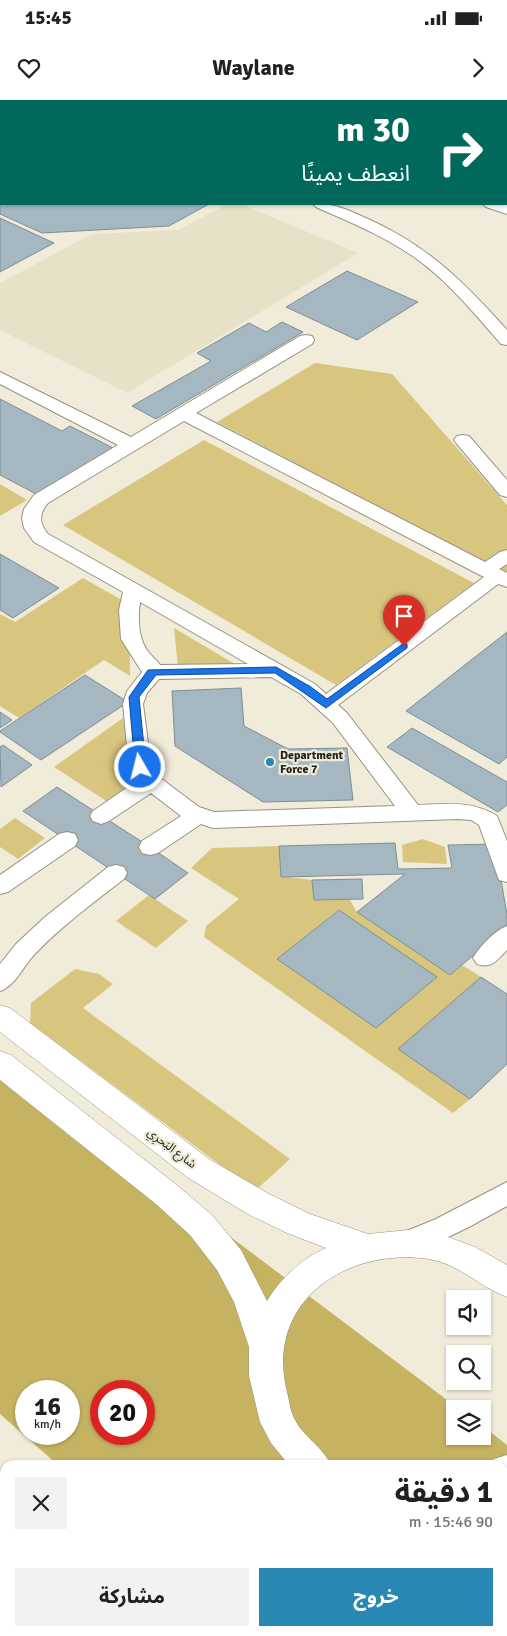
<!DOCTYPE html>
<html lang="ar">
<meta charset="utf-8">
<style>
body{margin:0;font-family:Signika,"Noto Sans Arabic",sans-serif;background:#f2f2f2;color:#202124;direction:rtl;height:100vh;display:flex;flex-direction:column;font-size:19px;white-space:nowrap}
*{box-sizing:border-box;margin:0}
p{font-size:16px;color:#757577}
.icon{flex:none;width:28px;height:28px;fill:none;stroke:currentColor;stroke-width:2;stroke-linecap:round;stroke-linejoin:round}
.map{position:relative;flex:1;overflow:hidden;direction:ltr}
.sheet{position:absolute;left:0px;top:1360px;width:508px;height:176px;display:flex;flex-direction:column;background:#fff;border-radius:15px 15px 0 0;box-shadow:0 1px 4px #0004;direction:rtl}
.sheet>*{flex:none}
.guide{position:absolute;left:0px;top:0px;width:508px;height:105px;box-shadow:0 1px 4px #0004;direction:rtl;background:#00695c;color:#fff;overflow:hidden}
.fabs{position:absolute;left:446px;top:1190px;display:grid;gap:10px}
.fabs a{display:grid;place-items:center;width:45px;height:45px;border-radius:0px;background:#fff;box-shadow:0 1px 4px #0004;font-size:25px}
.speed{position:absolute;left:15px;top:1280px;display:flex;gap:10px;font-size:25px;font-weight:700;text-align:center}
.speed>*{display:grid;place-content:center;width:65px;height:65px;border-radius:50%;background:#fff;box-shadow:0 1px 4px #0004;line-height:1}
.speed small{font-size:12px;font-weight:400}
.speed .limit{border:8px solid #d22;background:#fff;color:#111}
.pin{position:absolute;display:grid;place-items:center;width:42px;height:42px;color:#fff;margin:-51px -21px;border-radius:50% 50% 50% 0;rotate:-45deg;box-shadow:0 0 5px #0007}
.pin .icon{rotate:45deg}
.me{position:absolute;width:55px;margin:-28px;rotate:352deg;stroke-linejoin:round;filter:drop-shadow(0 0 4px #0008)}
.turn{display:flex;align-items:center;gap:18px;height:105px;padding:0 15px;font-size:22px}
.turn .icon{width:65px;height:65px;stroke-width:2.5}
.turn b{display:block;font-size:35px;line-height:42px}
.round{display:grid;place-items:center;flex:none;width:52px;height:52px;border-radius:0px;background:#f2f2f2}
.overview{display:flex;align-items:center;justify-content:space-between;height:85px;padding:0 15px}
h1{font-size:30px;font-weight:700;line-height:38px}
.action{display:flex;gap:10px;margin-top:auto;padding:10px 15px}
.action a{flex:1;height:58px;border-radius:0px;background:#2789b3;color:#fff;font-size:20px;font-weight:700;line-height:58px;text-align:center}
.action a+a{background:#f2f2f2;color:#202124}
.status{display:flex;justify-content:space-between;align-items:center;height:35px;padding:0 25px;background:#fff;direction:ltr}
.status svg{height:14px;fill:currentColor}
header{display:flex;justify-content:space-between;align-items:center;height:65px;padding:0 15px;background:#fff;font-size:22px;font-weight:700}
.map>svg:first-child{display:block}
.built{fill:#e7e1c7}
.green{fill:#d8c67f;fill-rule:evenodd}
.forest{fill:#c6b362;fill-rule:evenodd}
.building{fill:#a5b7c1;stroke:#7d8e97}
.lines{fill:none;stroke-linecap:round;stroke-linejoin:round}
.service-casing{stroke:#969281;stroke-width:2}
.minor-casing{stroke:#969281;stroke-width:1}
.trunk-casing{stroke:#8e8146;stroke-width:1}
.service{fill:#fff;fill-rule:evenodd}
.minor{fill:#fff;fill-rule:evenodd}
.trunk{fill:#d3c37e;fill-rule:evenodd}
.route{fill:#1a73e8;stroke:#114b97}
.poi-dot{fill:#2789b3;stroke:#f1ecda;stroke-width:2}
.labels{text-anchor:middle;stroke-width:4.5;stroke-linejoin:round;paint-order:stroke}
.poi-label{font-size:12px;font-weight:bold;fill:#23211a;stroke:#f1ecda;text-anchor:start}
.street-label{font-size:12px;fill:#23211a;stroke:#f1ecda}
</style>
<div class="status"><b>15:45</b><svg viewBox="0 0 49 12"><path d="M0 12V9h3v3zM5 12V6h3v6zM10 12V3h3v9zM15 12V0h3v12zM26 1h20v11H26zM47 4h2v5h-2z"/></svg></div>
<header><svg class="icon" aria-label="forward" viewBox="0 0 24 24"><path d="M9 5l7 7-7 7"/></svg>Waylane<svg class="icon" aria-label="heart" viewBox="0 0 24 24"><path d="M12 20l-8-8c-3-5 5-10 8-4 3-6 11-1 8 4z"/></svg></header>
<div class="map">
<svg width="507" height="1536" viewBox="0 0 507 1536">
<rect width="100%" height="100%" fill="#f1ecda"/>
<!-- built -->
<path class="built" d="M227 104H241L358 153 127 293 0 230V183L92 134 179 130Z"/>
<!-- green -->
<path class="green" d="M315 263 392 274 507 405V474L217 322Z
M204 340 474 483 336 585 63 425Z
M0 384 27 400 0 416Z
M83 478 129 504 130 576 104 560 19 618 0 606V514L15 522Z
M174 528 235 564 178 567Z
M130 613 135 694 117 708 54 667Z
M15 718 45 738 18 759 0 747V729Z
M423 739 445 747 447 764 403 762 402 745Z
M279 746 281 776 312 780 314 800H350L357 812 450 875 462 865 481 877 399 949 470 999 453 1013 204 837 206 826 239 799 191 768 212 748ZM338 810 437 877 376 928 277 859Z
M149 795 188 821 156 848 116 821Z
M75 869 99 874 113 884 83 908 290 1059 255 1091 30 923 31 903Z"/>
<!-- forest -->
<path class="forest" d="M0 963 459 1309H455V1336H482L483 1326 507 1345V1536H253L247 1531H502V1365H58L0 1314ZM26 1291H69V1334H26ZM101 1291H144V1334H101Z"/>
<!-- building -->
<path class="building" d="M315 0H408L409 1H316Z
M1 56V104H209L169 126 42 133 0 114Z
M0 118 54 143 0 172Z
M347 171 418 202 357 240 286 207Z
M282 222 303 232 156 319 132 306 211 261 197 253 249 223 266 232Z
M0 299 62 331 70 326 115 349 40 396 0 375Z
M0 454 59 488 13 518 0 510Z
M507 532V657L499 664 406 611Z
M85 575 128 602 41 660 0 632V631Z
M241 588 244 626 288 649 347 648 353 700 263 702 175 646 172 591Z
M0 612 12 620 0 628Z
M412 628 507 682V705L498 712 387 647Z
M3 645 32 665 1 687 0 647Z
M57 687 150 747 188 773 155 799 23 711Z
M395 743 398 769 452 768 448 745 495 744 507 815V827L450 875 357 812 405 774 281 777 279 746Z
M362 779 363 799 314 800 312 780Z
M339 810 437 877 376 928 277 859Z
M481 877 507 894V964L470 999 398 949Z"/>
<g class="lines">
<!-- service casing -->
<g class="service-casing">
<path id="service" d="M75 0H91L92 1H76Z
M236 0H252L253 1H237Z
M313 104C335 103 348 110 368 119 428 146 463 181 507 230V245L501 244C474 213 448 181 414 157 384 136 349 122 316 107Z
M483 104H507V114L486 107Z
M306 235 312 236 314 240 312 244 196 313 485 462 500 452 507 450V464L499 469 507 473V487L498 484 338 605 347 613 418 705C447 704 471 700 497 716L507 741V782L499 780 479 725 471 720 458 719 213 728 201 724 158 753 150 755 142 753 139 747 142 741 181 716 151 693 109 721 101 724 93 721 90 716 93 711 138 680 129 667 123 604 127 591 142 572 121 539 119 510 123 492 34 442 24 428 22 418 24 409 34 395 118 345 0 284V272L131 337 300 236ZM184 321 478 474 484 477 326 594 315 584 48 434C39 424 39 413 48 403ZM140 502 248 564 160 565C156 559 150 555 147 550 138 537 138 517 140 502ZM271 577 301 594 333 623 395 706 214 712 199 707 159 677 151 666 143 604 147 593 159 579Z
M463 335 469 336 507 380V397L500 395 457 344 454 340 457 336Z
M67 732 75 734 78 740 75 746 8 792 0 794V775L59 734Z
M116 765 124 767 127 773 124 779C93 803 60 827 33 856 23 867 15 886 0 891V864L16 844 45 817 108 767Z
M507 826V850C497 860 492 869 477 864L473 858C480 846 494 831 507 826Z
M507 1082V1106L467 1128 429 1146 406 1154 397 1151 393 1143 397 1135 436 1119Z"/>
</g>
<!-- minor casing -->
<g class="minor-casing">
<path id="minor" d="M0 905 10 908 209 1059 269 1094 310 1114 368 1134 408 1130 440 1134 475 1147 507 1165V1197C480 1187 459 1164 429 1159 346 1147 264 1202 287 1292 289 1300 290 1310 294 1318 302 1336 322 1346 331 1365H289L271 1343 260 1322 249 1276V1247L234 1202 217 1170 190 1135 156 1104 0 980V951L11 955 178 1086 212 1115 241 1150 267 1201C281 1178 301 1159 326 1148L287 1133 246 1113 187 1077 0 932Z
M507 1355V1390L502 1391V1365H489L494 1359Z
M502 1393 507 1394V1428L502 1427Z"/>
</g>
<!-- trunk casing -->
<g class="trunk-casing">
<path id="trunk" d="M0 1420 5 1422V1458L0 1456Z
M84 1531H125L127 1536H86Z"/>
</g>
<!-- service -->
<use href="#service" class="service"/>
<!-- minor -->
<use href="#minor" class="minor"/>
<!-- trunk -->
<use href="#trunk" class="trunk"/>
</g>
<!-- route -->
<path class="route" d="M404 543 407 544V548L326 608 275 573 156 575 139 597 146 667 140 671 135 667 129 597 148 570 276 567 311 587 327 599Z"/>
<!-- markers -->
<circle class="poi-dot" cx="270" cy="662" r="5"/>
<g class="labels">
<!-- poi labels -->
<g class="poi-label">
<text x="280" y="659">Department<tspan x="280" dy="14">Force 7</tspan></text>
</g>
<!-- street labels -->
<g class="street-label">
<text transform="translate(172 1048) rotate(37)" y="4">شارع البَحرِي</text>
</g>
</g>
</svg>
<div class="fabs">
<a><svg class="icon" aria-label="sound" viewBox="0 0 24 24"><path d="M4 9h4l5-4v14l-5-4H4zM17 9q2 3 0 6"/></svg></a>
<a><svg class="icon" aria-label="search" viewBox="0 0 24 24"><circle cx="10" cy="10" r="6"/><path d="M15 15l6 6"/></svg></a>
<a><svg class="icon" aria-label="layers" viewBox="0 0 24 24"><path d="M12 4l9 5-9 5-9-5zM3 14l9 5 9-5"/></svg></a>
</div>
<div class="speed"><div>16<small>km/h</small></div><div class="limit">20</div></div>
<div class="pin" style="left:404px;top:546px;background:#d93025"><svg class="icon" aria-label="arrive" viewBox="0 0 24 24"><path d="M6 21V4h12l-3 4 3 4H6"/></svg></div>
<svg class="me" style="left:140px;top:667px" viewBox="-20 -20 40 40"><circle r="17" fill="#1a73e8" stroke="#fff" stroke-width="3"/><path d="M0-11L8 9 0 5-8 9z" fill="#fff"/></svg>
<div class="guide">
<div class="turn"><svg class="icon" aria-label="right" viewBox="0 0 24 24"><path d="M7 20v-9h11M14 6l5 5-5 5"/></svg><div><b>30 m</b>انعطف يمينًا</div></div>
</div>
<section class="sheet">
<div class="overview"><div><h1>1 دقيقة</h1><p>90 m · 15:46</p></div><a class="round"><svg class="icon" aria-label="close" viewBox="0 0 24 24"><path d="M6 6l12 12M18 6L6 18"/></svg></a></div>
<div class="action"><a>خروج</a><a>مشاركة</a></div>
</section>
</div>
